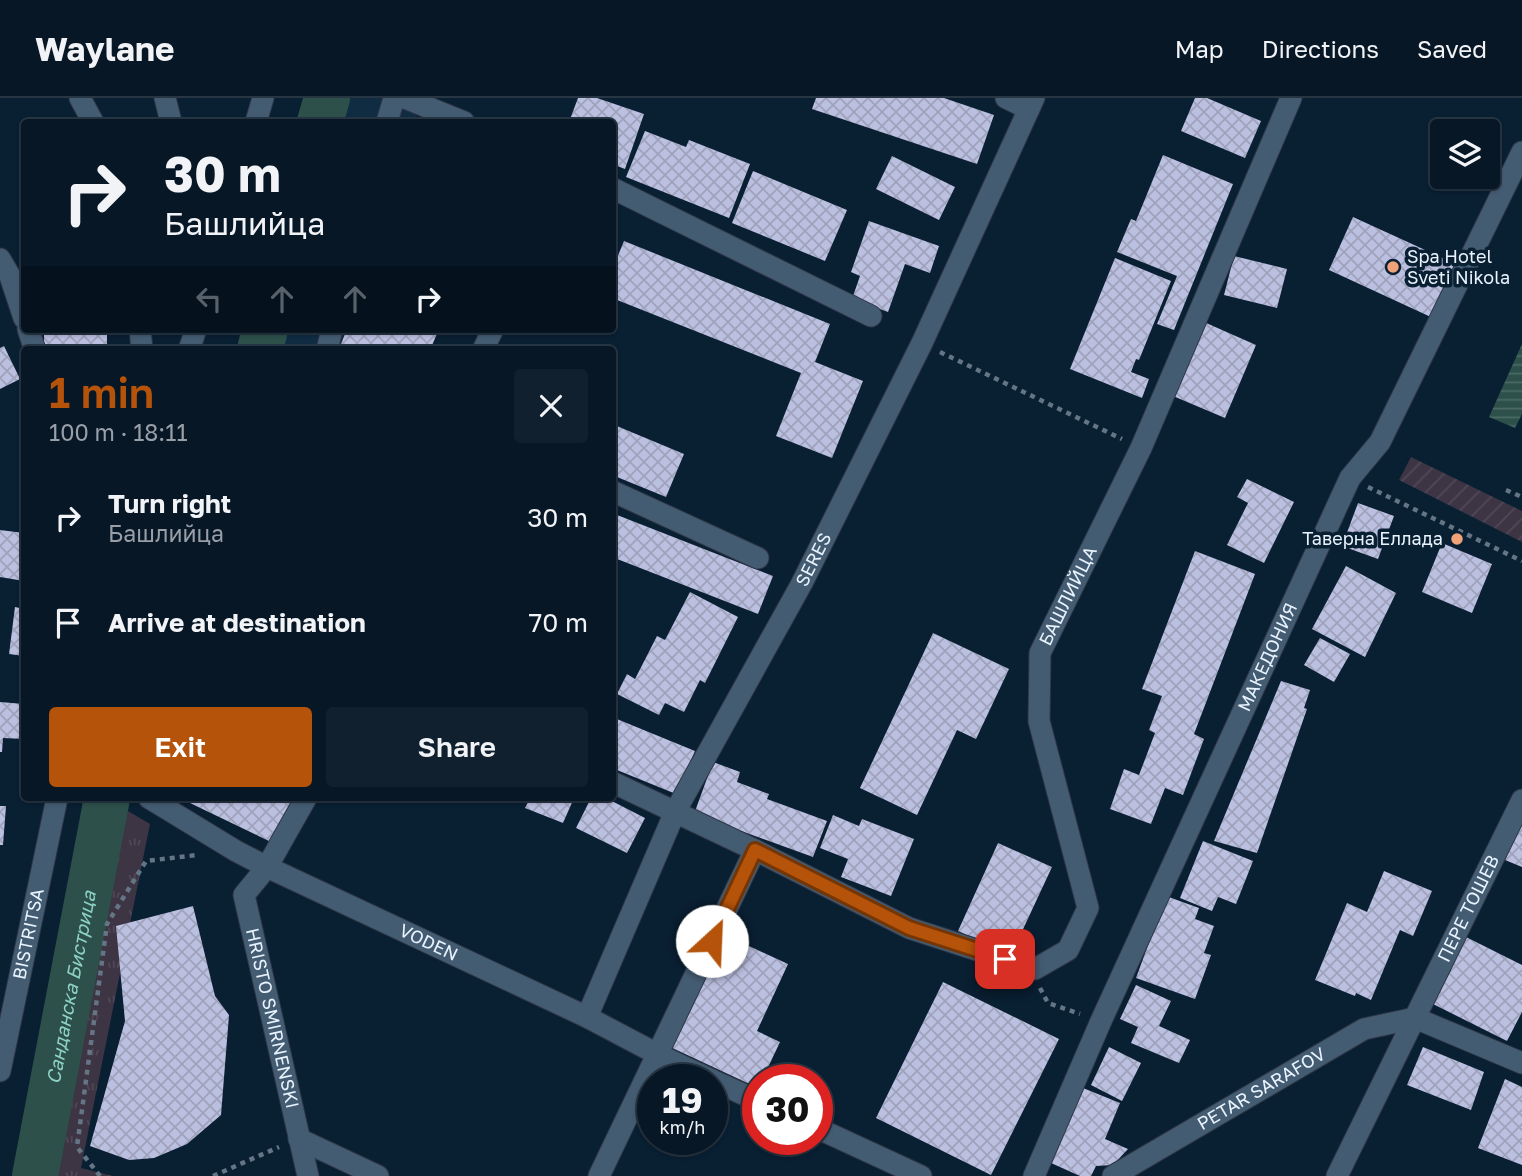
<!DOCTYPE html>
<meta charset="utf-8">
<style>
body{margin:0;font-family:"Golos Text",sans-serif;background:#10202e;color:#f1f3f6;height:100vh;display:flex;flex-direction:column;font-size:26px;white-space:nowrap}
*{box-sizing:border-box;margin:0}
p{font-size:23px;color:#989fa7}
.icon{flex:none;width:38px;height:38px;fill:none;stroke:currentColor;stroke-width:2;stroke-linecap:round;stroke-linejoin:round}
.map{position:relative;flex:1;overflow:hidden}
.panel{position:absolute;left:21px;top:248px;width:595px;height:455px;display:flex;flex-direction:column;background:#071726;border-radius:7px;box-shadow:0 2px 5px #0004,0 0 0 2px #283643}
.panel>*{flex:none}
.banner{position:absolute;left:21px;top:21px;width:595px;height:214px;border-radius:7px;box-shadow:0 2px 5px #0004,0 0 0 2px #283643;background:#071726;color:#f1f3f6;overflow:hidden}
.fabs{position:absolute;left:1430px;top:21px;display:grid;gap:14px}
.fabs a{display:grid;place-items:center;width:70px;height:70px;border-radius:7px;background:#071726;box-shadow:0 2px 5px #0004,0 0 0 2px #283643;font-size:35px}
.speed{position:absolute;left:637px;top:966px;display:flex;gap:14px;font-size:35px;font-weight:700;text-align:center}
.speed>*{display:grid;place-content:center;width:91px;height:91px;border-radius:50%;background:#071726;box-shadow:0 2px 5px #0004,0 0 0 2px #283643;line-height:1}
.speed small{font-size:18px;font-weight:400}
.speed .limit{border:10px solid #d22;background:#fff;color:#111}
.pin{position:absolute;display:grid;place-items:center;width:60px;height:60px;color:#fff;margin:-30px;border-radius:14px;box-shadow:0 4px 10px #0006}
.me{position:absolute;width:77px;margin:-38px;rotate:25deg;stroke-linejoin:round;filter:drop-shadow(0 0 5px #0008)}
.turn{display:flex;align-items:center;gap:24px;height:147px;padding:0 28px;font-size:32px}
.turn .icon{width:91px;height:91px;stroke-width:2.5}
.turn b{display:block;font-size:49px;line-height:60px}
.lanes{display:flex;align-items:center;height:66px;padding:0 28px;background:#0003;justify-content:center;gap:35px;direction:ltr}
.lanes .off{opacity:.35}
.round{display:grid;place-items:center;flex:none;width:74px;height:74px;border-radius:7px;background:#10202e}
.overview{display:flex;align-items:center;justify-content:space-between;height:119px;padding:0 28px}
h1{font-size:42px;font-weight:600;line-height:52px;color:#b45309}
.action{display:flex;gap:14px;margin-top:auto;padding:14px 28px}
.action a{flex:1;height:80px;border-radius:7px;background:#b45309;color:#fff;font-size:28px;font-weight:600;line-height:80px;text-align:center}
.action a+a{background:#10202e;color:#f1f3f6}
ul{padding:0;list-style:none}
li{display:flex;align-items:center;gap:21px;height:105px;padding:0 28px}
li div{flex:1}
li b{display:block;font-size:26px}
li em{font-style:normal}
header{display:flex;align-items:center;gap:42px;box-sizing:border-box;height:98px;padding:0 35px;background:#071726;border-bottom:2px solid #283643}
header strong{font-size:33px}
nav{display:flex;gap:38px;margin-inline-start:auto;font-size:24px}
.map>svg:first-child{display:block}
.built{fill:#0f2c43}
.grass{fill:url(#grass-tufts)}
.garden{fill:url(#garden-furrows)}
.water{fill:url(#water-rules)}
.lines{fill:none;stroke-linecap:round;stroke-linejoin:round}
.river{stroke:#2d504a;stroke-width:46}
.building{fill:url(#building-cross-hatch)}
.minor-casing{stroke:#2e3747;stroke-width:23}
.path{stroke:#647585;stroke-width:4.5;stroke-dasharray:5 5;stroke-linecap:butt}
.minor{stroke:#445c72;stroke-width:21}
.route-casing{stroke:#753606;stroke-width:18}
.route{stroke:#b45309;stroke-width:12}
.poi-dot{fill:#f0a279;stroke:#091f32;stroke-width:2.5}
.labels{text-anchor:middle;stroke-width:7;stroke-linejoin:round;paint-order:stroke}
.poi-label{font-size:18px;fill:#e8f3fe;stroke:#091f32;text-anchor:start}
.street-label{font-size:18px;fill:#e8f3fe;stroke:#091f32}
.water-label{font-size:19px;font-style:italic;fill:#8dd1c5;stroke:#091f32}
</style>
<header>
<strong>Waylane</strong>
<nav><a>Map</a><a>Directions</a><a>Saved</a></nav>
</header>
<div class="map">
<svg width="1522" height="1078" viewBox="0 0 1522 1078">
<defs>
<pattern id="grass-tufts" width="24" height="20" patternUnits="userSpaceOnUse" patternTransform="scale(1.75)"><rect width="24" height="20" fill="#3d3444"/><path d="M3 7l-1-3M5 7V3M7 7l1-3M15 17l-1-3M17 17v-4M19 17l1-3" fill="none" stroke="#504857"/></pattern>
<pattern id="garden-furrows" width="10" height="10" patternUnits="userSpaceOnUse" patternTransform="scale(1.75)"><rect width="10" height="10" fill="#3d3444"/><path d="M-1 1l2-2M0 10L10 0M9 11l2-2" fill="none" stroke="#504857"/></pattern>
<pattern id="water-rules" width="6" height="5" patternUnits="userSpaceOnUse" patternTransform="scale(1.75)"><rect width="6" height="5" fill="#2d504a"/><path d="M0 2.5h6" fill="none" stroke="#4b6a65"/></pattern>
<pattern id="building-cross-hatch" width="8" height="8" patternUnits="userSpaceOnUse" patternTransform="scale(1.75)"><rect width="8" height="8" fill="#bbbfe0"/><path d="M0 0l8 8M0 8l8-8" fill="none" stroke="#9ea2bb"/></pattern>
</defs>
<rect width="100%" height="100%" fill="#091f32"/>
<!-- built -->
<path class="built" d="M349 0H421L415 24H342Z
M286 231H361L356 252H277Z"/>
<!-- grass -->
<path class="grass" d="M116 706 150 726 81 1070 113 1078H48Z"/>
<!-- garden -->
<path class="garden" d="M1411 359 1522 413V444L1399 382Z"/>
<!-- water -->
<path class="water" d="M1522 246V316L1515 330 1489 319Z"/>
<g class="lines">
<!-- river -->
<g class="river">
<path d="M320 24 327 0"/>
<path d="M260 252 265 231"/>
<path id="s1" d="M35 1078 107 700"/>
</g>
</g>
<!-- building -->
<path class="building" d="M578 0H597L644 16 625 71 612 66V24H569Z
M816 0H944L994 17 977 66 812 11Z
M1195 0H1207L1261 23 1245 60 1181 33Z
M645 33 686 49 689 42 750 66 729 120 626 79Z
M1163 57 1233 86 1174 232 1157 226 1177 178 1117 154 1131 121 1136 123Z
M892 58 955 89 939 122 876 91Z
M753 73 847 112 825 163 732 125Z
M1353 119 1458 167 1433 220 1329 172Z
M869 123 939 148 930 175 905 166 888 214 852 201 860 178 851 174Z
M624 143 830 226 815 264 863 283 832 360 776 338 801 275 612 200V172Z
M1234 158 1287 171 1277 210 1224 197Z
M1115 160 1171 183 1139 262 1136 261 1131 274 1149 281 1142 300 1070 271Z
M1204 224 1256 247 1225 320 1173 298Z
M44 231H107V252H44Z
M347 231H439L430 252H356L341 246Z
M4 248 20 281 0 291V250Z
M612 326 684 356 666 399 612 377Z
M1247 381 1294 404 1264 465 1227 447 1248 405 1237 399Z
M1358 405 1394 418 1378 461 1342 448Z
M612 415 773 478 758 516 612 459Z
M0 432 24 435V483L0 479Z
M1442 445 1492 466 1472 515 1422 494Z
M1195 453 1255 476 1194 636 1204 641 1183 697 1165 690 1151 726 1110 711 1124 671 1139 677 1155 635 1149 632 1162 598 1142 591Z
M1346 468 1396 495 1365 559 1312 531Z
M690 494 738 519 705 585 700 582 684 614 665 605 659 617 617 596 627 576 635 581 657 538 665 542Z
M15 509 24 511V558L9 556Z
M933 535 1009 571 976 641 957 632 917 717 860 690Z
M1320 540 1350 556 1334 584 1304 567Z
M1281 583 1310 592 1304 610 1307 611 1257 755 1214 743Z
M0 604 24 606V641L3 640 2 654H0Z
M612 619 695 653 676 696 612 670Z
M713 664 740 674 737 684 769 696 767 701 827 723 813 759 694 716Z
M193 700H298L275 746 190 705Z
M530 700H574L563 725 525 710Z
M591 700H606L645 720 627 755 576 730Z
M0 708H6L3 747H0Z
M833 717 859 728 862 721 914 741 891 798 841 779 848 761 820 750Z
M1522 723V769L1505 762Z
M1203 743 1253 763 1236 806 1218 799 1212 813 1180 800Z
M998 745 1052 769 1011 857 958 833Z
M1384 773 1432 793 1413 838 1400 832 1371 902 1356 895 1355 898 1315 882 1347 805 1367 814Z
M1166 798 1199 810 1195 821 1214 828 1204 855 1211 857 1195 901 1136 880Z
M193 808 215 898 229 917 221 1017 187 1046 154 1060 129 1062 90 1048 125 923 116 828Z
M721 835 788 866 757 933 780 944 762 982H758V990L668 948Z
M1462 837 1522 867V914L1507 943 1433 906 1451 872 1446 869Z
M943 884 1059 941 991 1077 876 1020Z
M1136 887 1171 903 1159 928 1190 942 1179 965 1131 945 1138 929 1120 921Z
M1109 949 1141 965 1122 1003 1091 987Z
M1423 949 1484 974 1471 1012 1407 987Z
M1505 981 1522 989V1067L1478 1050Z
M1083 990 1120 1005 1105 1041 1128 1051 1113 1067 1096 1068 1091 1078H1080L1051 1065Z"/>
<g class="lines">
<!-- minor casing -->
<g class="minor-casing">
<g id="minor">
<path d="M80 0 93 24"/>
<path d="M165 0 171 24"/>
<path d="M405 0 464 24"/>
<path d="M1006 0 1029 11"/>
<path d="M256 24 263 0"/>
<path d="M387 24 394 0"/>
<path d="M612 90 871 218"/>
<path d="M0 161 10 178 24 220"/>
<path d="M28 231 35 252"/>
<path d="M140 231 142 252"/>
<path d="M189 252 196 231"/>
<path d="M327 252 332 231"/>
<path d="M483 252 493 231"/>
<path d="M612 393 758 460"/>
<path id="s2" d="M612 684 755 752 909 830 1035 871 1068 852 1088 810 1039 623 1040 555 1141 350 1291 0"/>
<path id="s3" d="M149 700 236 753 267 769 587 919 659 957 712 982"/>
<path id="s4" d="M306 700 267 769 244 797 308 1078"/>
<path id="s5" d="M587 919 675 714 802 485 922 245 1034 0"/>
<path d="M1415 920 1522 965"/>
<path id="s6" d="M0 973 57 700"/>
<path d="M712 982 758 1003"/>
<path d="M817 1030 921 1078"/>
<path d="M299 1041 378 1078"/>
<path d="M599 1078 755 752"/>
<path id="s7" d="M1034 1078 1101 923 1350 380 1380 344 1522 54"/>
<path id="s8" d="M1113 1078 1364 931 1415 920"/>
<path id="s9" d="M1337 1078 1522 702"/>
</g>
</g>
<!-- path -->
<path class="path" d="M940 254 1122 341
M1368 389 1522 463
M1506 392 1522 399
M1040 890 1048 905 1080 916
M100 1078 77 1049 107 826 146 763 197 757
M213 1078 279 1049"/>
<!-- minor -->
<use href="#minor" class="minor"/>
</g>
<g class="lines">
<!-- route casing -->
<g class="route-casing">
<path id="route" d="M712 843 755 752 909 830 1005 861"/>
</g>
<!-- route -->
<use href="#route" class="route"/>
</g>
<!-- markers -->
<g class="poi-dot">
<circle cx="1393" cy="169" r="7"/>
<circle cx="1457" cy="441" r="7"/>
</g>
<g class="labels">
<!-- poi labels -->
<g class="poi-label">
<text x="1407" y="165">Spa Hotel<tspan x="1407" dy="21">Sveti Nikola</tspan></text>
<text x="1443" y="447" text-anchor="end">Таверна Еллада</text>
</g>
<!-- street labels -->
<g class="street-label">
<text dy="6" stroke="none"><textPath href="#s5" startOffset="511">SERES</textPath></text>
<text dy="6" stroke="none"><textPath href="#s2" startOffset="873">БАШЛИЙЦА</textPath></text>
<text dy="6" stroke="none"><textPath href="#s7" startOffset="569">МАКЕДОНИЯ</textPath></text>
<text dy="6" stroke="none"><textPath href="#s9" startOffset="298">ПЕРЕ ТОШЕВ</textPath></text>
<text dy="6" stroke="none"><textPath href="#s6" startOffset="140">BISTRITSA</textPath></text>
<text dy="6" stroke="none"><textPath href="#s3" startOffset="315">VODEN</textPath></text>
<text dy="6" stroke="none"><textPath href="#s4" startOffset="242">HRISTO SMIRNENSKI</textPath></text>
<text dy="6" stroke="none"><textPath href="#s8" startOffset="172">PETAR SARAFOV</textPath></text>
</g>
<!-- water labels -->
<g class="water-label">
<text dy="7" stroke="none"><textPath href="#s1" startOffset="192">Санданска Бистрица</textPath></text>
</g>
</g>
</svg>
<div class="fabs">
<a><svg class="icon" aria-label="layers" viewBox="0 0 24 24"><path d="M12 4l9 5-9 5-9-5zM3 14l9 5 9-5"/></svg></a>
</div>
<div class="speed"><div>19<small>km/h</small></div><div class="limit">30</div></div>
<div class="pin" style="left:1005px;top:861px;background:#d93025"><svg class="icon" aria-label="arrive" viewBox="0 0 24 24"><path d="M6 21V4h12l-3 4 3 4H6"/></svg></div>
<svg class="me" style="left:712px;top:843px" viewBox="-20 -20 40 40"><circle r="19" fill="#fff"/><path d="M0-13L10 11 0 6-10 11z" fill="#b45309"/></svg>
<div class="banner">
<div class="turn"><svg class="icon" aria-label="right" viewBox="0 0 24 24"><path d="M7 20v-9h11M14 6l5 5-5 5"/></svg><div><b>30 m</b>Башлийца</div></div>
<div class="lanes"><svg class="icon off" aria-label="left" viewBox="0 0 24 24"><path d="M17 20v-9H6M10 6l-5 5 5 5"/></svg><svg class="icon off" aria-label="ahead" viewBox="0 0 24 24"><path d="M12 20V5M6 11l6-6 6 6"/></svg><svg class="icon off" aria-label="ahead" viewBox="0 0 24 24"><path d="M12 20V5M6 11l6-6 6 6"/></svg><svg class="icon" aria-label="right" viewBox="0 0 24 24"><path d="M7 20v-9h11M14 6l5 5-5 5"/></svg></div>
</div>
<section class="panel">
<div class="overview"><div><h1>1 min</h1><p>100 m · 18:11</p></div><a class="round"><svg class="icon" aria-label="close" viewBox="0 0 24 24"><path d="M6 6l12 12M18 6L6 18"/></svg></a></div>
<ul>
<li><svg class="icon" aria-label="right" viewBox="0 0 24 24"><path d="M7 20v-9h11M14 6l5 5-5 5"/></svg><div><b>Turn right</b><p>Башлийца</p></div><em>30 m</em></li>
<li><svg class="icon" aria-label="arrive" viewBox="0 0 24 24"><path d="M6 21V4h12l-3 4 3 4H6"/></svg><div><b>Arrive at destination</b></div><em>70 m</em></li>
</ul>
<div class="action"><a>Exit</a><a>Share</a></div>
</section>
</div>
